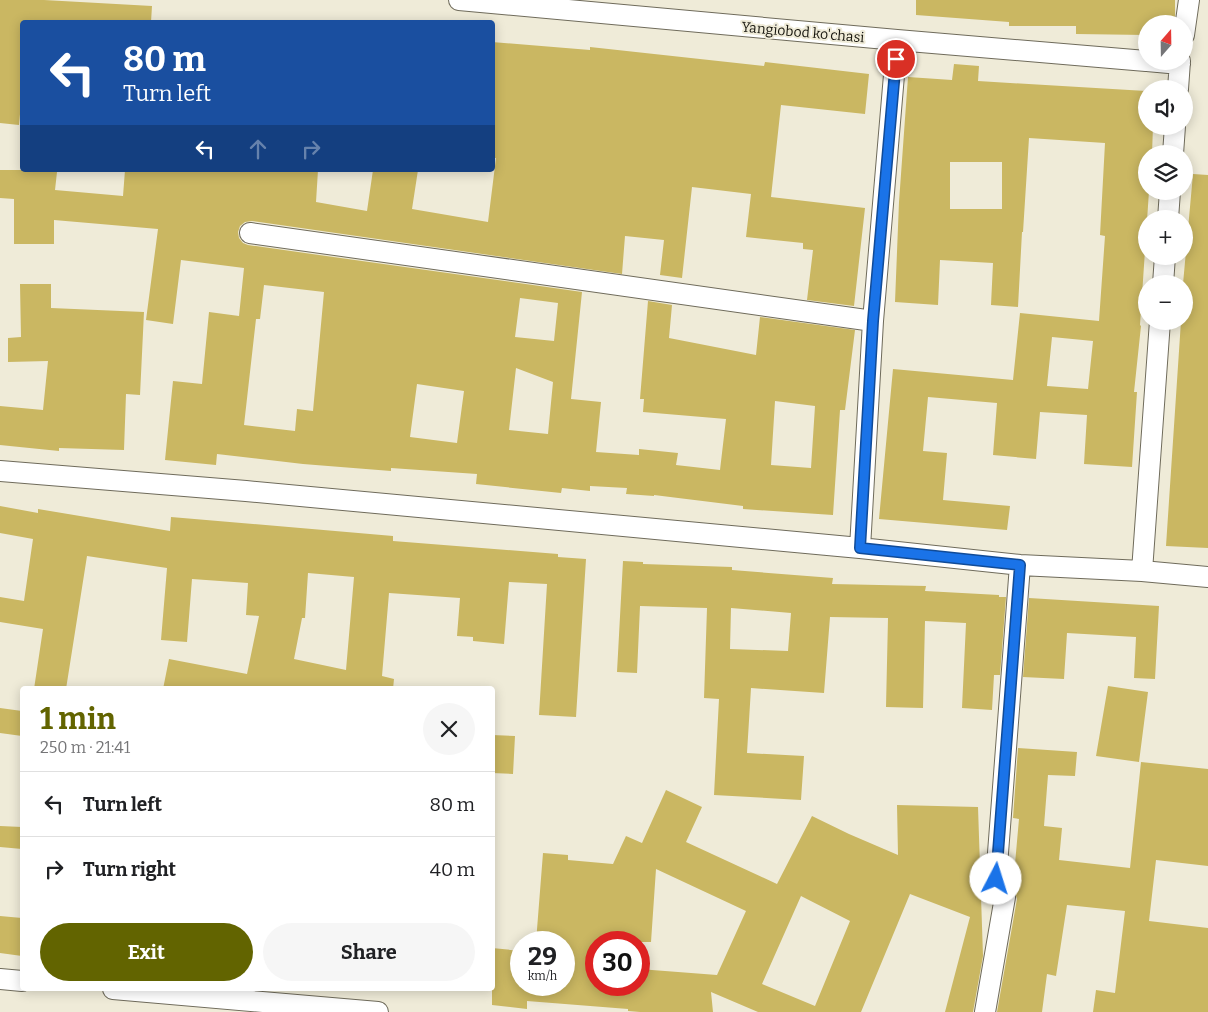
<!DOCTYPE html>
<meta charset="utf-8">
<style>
body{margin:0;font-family:Bitter,serif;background:#f6f6f6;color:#202124;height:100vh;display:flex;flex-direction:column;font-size:19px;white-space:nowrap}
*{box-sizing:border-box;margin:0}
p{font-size:16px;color:#757577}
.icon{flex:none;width:28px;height:28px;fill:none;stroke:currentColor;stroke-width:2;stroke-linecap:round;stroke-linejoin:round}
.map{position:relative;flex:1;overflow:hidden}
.side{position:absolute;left:20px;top:686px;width:475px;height:305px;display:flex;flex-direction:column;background:#fff;border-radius:5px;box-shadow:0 2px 12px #0003}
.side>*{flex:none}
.top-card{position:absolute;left:20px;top:20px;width:475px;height:152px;border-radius:5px;box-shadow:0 2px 12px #0003;background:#1a4fa0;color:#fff;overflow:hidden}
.needle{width:32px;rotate:20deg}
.controls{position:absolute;left:1138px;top:15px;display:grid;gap:10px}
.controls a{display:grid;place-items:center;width:55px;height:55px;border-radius:50%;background:#fff;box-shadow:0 2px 12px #0003;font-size:25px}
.speed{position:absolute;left:510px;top:931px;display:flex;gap:10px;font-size:25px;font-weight:700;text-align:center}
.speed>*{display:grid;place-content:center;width:65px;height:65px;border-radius:50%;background:#fff;box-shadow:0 2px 12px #0003;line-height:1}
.speed small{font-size:12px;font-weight:400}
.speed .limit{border:8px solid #d22;background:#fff;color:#111}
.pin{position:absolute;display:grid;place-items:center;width:42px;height:42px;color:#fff;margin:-21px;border:2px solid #fff;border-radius:50%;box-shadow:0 1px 5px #0007}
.me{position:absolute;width:55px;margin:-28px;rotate:5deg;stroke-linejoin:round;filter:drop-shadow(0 0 4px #0008)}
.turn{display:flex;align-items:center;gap:18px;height:105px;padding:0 20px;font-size:22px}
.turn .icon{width:65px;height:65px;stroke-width:2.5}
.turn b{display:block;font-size:35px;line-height:42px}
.lanes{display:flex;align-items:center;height:48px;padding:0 20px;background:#0003;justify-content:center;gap:25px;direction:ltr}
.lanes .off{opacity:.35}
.round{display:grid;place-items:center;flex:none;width:52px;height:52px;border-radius:26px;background:#f6f6f6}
.head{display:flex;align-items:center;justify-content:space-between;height:85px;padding:0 20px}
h1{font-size:30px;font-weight:700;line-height:38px;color:#626400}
.button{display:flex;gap:10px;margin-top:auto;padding:10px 20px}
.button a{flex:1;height:58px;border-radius:30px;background:#626400;color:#fff;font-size:20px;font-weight:700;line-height:58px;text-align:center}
.button a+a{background:#f6f6f6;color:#202124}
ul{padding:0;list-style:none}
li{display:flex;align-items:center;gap:15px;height:65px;padding:0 20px;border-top:1px solid #e0e0e0}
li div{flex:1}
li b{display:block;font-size:19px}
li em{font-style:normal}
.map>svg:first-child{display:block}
.building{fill:#cab762;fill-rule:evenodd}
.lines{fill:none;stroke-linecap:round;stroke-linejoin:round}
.street-casing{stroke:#6f6b5b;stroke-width:22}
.street{stroke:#fff;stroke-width:20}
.route-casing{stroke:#114b97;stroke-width:12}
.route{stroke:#1a73e8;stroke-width:9}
.labels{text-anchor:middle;stroke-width:4;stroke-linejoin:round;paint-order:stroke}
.street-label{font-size:14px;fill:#15140d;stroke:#efebd8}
</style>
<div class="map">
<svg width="1208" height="1012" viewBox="0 0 1208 1012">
<rect width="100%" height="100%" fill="#efebd8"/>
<!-- building -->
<path class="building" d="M0 0H44L152 6 151 22H22V92L19 125 0 123Z
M916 0H1175V17L1174 24H1146V35L1076 34V26H1009V22L916 15Z
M492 42 590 50V47L764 66 765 62 869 74 865 114 781 105 771 197 865 208 854 306 807 300 813 250 803 249V243L746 237 751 194 692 187 682 278 660 275 664 240 625 236 622 274 252 221 245 222 240 226 238 232 239 238 243 243 248 245 582 292 571 399 601 402 596 452 639 455V449L678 453 676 465 720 470 726 419 643 412 644 399H640L648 301 672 305 669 338 756 355 760 317 855 330 845 410H840L833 515 743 509V506L654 495V496L626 494 627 488 590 486V491L562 488 561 493 476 484 477 474 391 468V471L303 464 217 454 216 465 165 460 173 381 202 384 209 312 239 316 244 268 181 260 173 324 146 320 158 229 54 220V244H14V199L0 198V170H32L57 172 55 190 123 196 125 170H318L316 202 367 211 373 170H418L412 209 488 222 496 158H492ZM264 285 324 292 313 411 297 409 295 431 244 425 256 319H260ZM520 298 558 303 554 341 515 337ZM516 368 553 382 548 434 509 430ZM417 384 464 391 457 443 410 437ZM775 401 815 406 811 468 771 465Z
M954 64 979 66 978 81 1146 91V126H1153L1152 154H1146V191H1149L1140 325 1141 326 1134 392H1137L1132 467 1084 464 1087 415 1040 412 1036 459 993 455 997 403 928 397 923 451 947 453 943 500 1010 506 1007 530 879 519 893 369 1013 380 1020 313 1099 321 1105 236 1100 235 1105 143 1029 138 1023 232H1022L1018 307 991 305 993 263 940 260 938 305 895 302 899 202 908 77 952 80ZM950 162H1002V209H950ZM1052 337 1093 341 1088 389 1047 386Z
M1193 174 1208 175V548L1166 546 1181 321H1184L1183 284Z
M20 284H51V308L144 312 140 395 126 394 124 450 59 448V451L0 445V406L43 410 48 361 8 362V338L21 337Z
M0 506 38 513V509L170 531 171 517 393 536V541L558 554V557L586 559 576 717 539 715 547 584 509 582 504 644 473 641V637L457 636 460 598 389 593 382 676 394 679 393 689H163L169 659 247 674 259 616 246 615 248 583 192 579 187 642 161 640 167 568 87 556 66 689H34L43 629 0 622V597L24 601 33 539 0 533ZM308 573 354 577 346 670 294 659 302 618H305Z
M623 561 643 562V564L732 567V570L833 578 832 584 926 586 925 591 999 595V597H1006L1000 675H994L992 710 962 708 966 623 925 621 923 708 886 707 888 618 830 617 824 693 751 688 747 753 804 756 801 800 714 795 719 699 704 698 707 608 640 606 637 673 617 672ZM731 608 791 613 788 651 730 649Z
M1029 598 1159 606 1155 679 1134 678 1136 637 1067 633 1064 679 1023 677Z
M1108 686 1148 692 1139 762 1096 756Z
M0 708 22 711V736L0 733Z
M492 735 515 736 513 774 492 773Z
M1018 748 1077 752 1075 776 1048 775 1044 826 1062 828 1059 860 1130 868 1141 762 1208 769V866L1156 860 1149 921 1208 928V1012H1093L1096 990 1115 993 1125 911 1067 905 1056 976 1047 974 1042 1012H997L1017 899 1013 886 1019 819 1013 818Z
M666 790 702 807 686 842 777 884 812 816 849 834 898 855 897 805 978 807 983 956 973 1012H945L970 917 910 894 861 1012H758L711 992 713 1012H640L628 1011V1009L527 1001V1009L492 1005V948L521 951V985H564V942H536L543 853 568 855V860L613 864 626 836 642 843ZM656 869 746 911 717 975 639 969V985H596V942H651ZM801 896 850 921 815 1006 762 984Z
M0 826 22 827V849L0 847Z
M0 916 22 918V956L0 953Z"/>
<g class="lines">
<!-- street casing -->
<g class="street-casing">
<path id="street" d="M459 0 897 40 1146 61
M1184 35 1189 0
M1147 61 1180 64
M1178 89 1180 61
M1173 154 1175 126
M1168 219 1170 191
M250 233 873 321
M1163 284 1165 256
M0 471 246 491 860 548 1020 565 1142 571 1208 577
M860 548 873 321 897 40
M1142 571 1160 321
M0 979 22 981
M113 989 378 1012
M985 1012 1005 897 996 879 1020 565"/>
</g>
<!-- street -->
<use href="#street" class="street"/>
</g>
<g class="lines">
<!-- route casing -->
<g class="route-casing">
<path id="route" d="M896 59 873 321 860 548 1020 565 996 879"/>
</g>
<!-- route -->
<use href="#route" class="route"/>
</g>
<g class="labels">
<!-- street labels -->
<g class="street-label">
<text transform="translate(803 32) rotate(5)" y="5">Yangiobod ko'chasi</text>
</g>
</g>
</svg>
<div class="controls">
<a><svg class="needle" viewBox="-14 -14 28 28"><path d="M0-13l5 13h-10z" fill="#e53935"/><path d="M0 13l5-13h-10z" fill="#757577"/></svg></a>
<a><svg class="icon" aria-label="sound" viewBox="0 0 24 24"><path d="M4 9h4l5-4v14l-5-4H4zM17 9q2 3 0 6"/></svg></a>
<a><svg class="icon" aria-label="layers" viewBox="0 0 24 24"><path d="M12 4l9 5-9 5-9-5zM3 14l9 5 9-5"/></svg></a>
<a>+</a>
<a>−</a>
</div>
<div class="speed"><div>29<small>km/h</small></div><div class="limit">30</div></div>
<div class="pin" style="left:896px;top:59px;background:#d93025"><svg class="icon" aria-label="arrive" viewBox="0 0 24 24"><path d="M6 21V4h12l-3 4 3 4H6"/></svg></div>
<svg class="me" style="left:996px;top:879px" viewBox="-20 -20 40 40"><circle r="19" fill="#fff"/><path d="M0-13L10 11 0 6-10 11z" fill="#1a73e8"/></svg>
<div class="top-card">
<div class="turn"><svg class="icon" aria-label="left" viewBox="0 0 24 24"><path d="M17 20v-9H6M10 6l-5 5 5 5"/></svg><div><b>80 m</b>Turn left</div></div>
<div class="lanes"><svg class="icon" aria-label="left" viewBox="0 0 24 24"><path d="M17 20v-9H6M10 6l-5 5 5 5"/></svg><svg class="icon off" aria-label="ahead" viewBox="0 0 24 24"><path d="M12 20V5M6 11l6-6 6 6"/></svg><svg class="icon off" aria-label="right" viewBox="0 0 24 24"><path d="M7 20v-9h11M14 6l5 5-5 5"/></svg></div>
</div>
<section class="side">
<div class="head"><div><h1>1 min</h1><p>250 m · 21:41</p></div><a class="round"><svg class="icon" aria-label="close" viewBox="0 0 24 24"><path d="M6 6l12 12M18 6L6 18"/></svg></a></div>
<ul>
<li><svg class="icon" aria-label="left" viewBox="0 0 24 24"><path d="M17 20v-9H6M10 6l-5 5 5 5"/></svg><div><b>Turn left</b></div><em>80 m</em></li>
<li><svg class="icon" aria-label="right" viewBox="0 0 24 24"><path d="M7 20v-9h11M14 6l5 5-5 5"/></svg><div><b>Turn right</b></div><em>40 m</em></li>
</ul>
<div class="button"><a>Exit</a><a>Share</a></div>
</section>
</div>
